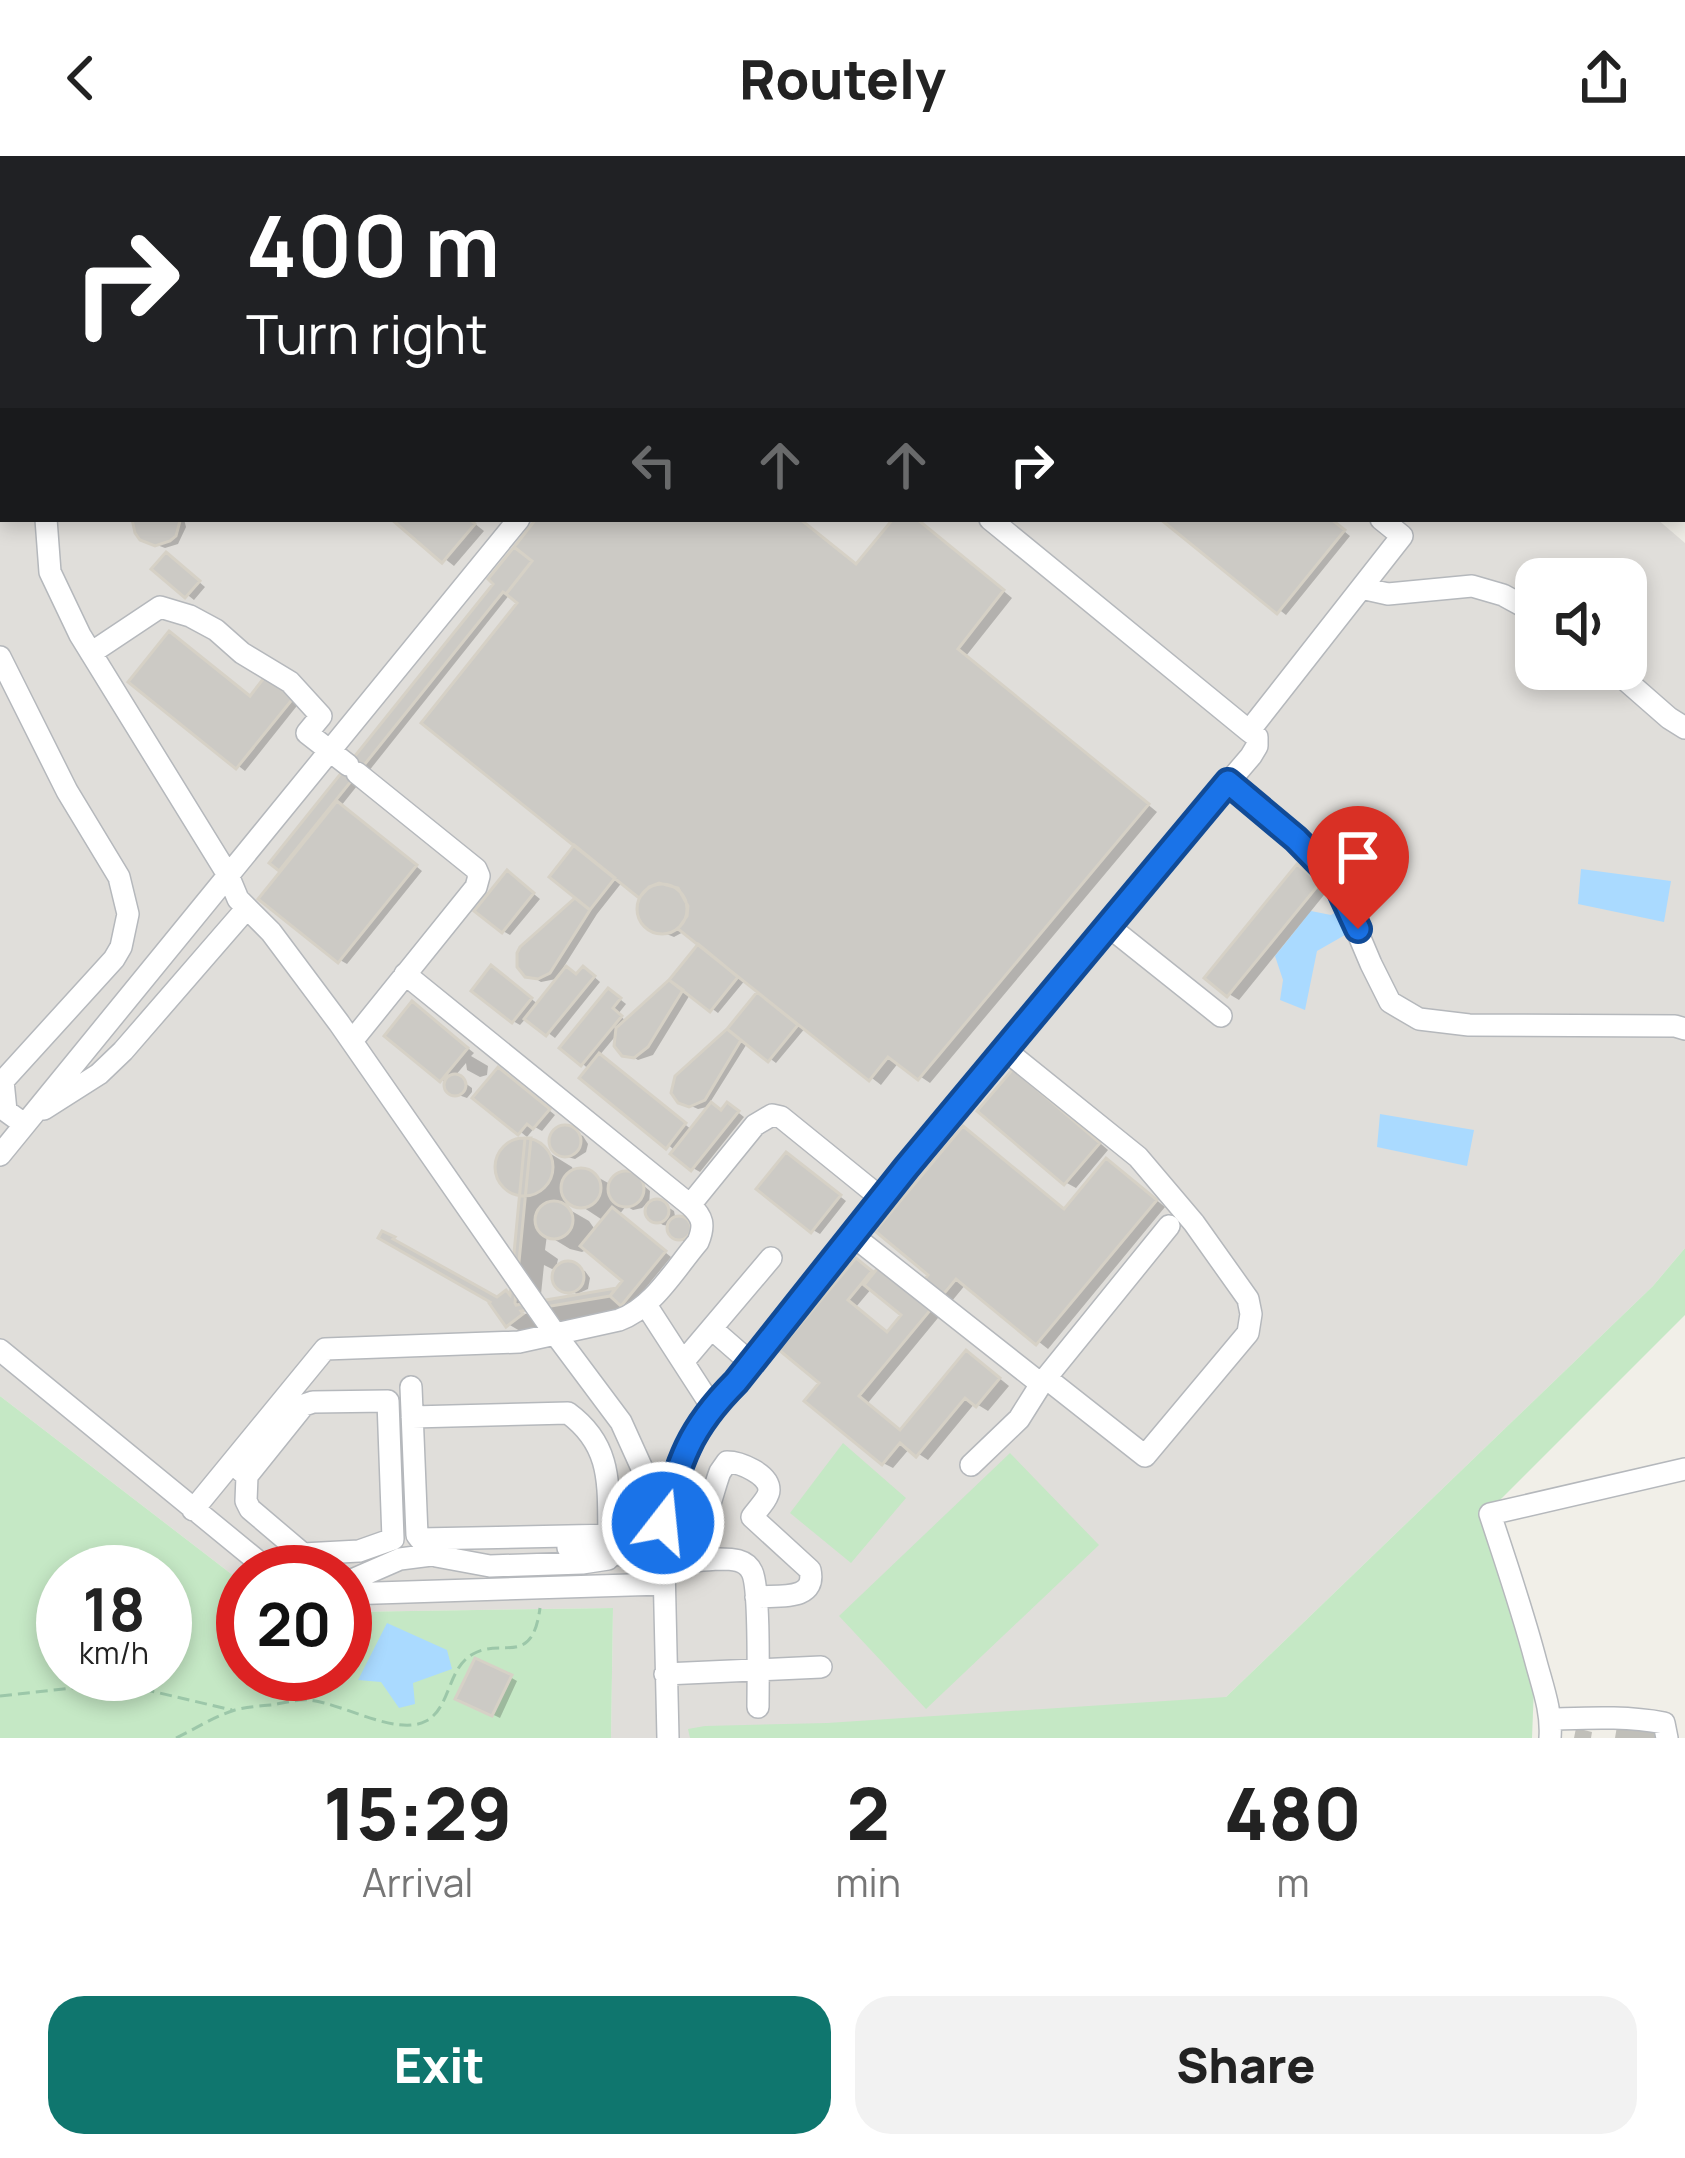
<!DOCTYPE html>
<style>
body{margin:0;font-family:Manrope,sans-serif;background:#f2f2f2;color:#222;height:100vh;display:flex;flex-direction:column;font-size:45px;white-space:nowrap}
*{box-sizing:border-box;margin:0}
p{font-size:39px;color:#767676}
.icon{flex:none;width:66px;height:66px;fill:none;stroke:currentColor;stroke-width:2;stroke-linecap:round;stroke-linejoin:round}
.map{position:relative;height:1582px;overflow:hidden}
.drawer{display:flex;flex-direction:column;background:#fff;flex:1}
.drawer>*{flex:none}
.hud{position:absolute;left:0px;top:0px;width:1686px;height:366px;box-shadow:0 6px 18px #0003;background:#202124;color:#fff;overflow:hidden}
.tools{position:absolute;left:1515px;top:402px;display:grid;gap:24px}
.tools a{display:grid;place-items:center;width:132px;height:132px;border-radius:24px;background:#fff;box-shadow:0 6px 18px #0003;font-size:60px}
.speed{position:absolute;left:36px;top:1389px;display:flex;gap:24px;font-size:60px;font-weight:700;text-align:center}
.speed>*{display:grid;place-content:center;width:156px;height:156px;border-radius:50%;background:#fff;box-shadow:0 6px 18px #0003;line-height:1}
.speed small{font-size:30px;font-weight:400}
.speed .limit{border:18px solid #d22;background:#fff;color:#111}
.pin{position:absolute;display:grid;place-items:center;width:102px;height:102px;color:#fff;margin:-123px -51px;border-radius:50% 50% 50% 0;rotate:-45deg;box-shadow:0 0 12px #0007}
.pin .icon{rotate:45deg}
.me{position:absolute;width:132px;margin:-66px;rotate:16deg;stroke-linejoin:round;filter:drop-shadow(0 0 9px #0008)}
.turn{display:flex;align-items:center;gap:42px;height:252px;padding:0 48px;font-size:54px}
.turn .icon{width:156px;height:156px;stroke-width:2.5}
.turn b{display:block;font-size:84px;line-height:102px}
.lanes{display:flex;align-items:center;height:114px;padding:0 48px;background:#0003;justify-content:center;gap:60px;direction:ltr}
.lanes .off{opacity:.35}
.eta{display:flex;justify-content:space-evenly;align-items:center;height:204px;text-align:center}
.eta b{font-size:72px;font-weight:800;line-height:84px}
.button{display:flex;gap:24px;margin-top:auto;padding:24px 48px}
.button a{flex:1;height:138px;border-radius:36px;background:#0f766e;color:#fff;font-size:48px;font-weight:800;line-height:138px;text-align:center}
.button a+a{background:#f2f2f2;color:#222}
header{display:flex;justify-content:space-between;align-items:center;height:156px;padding:0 48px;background:#fff;font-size:54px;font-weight:800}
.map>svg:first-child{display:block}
.industrial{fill:#e0deda;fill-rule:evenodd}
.green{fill:#c5e8c5;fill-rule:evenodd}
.water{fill:#aadaff}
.shadow{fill:#0003;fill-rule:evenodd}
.building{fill:#cccac5;stroke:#d6d1c6;stroke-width:3}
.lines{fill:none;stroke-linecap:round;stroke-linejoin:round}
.minor-casing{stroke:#b5b8bc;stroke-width:24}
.path{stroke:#9cc7a9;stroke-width:3;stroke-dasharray:12 6;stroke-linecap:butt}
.minor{stroke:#fff;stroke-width:21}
.route-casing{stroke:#114b97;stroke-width:30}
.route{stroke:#1a73e8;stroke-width:21}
</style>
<header><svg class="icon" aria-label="back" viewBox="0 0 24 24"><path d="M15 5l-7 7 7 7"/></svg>Routely<svg class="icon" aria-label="share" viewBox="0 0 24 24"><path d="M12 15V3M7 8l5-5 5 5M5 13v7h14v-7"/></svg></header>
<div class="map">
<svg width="1685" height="1582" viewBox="0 0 1685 1582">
<rect width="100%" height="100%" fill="#f1efe8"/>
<!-- industrial -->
<path class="industrial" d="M0 0H1225L1229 3H3V363H1657L1685 387V1092L1653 1130 1226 1541 1188 1582H611L613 1452 345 1456V1416H243V1427L0 1240ZM1536 423H1626V513H1536Z"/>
<!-- green -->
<path class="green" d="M1685 1092V1159L1486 1358 1488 1388 1536 1479 1532 1582H690L688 1573 705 1570 827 1567 1226 1541 1653 1130Z
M0 1240 243 1427V1518H345V1456L613 1452 611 1582H0ZM63 1416H165V1518H63Z
M843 1287 906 1342 851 1407 790 1357Z
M1010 1297 1099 1389 926 1553 839 1460Z"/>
<!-- water -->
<path class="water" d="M1581 713 1671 725 1664 766 1578 748Z
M1359 743 1366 767 1317 795 1305 854 1280 844 1283 824 1275 800 1311 755 1331 759Z
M1380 958 1474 974 1467 1010 1377 991Z
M387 1467 447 1494 452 1513 413 1527 415 1548 399 1552 381 1526 358 1524Z"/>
<!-- shadow -->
<path class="shadow" d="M181 0H286L280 3H187Z
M135 363H184L186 371 178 388 165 392 149 386Z
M395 363H469L484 375 454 410Z
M540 363H799L858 411 897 363H916L1012 442 966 500 1157 656 930 927 899 906 881 929 806 871 776 907 748 886 709 948 711 950 698 953 689 949 729 875 761 836 746 823 718 857 691 837 653 899 638 904 630 899 618 877 599 900 692 974 722 957 735 954 744 961 700 1016 693 1012 583 908 616 840 626 848 618 858 627 866 671 826 702 788 685 775 674 781 649 771 640 756 644 741 623 725 597 758 563 812 574 818H591L600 826 555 882 527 861 520 869 513 865 499 817 539 849 561 822 541 826 536 823 527 818 520 798 580 742 575 693 521 447 510 438 341 650 422 715 347 808 340 804 283 715 273 707 497 427Z
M1164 363H1329L1350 380 1286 459Z
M173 404 205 431 194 444 155 413Z
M268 522 300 546 245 615 132 525 251 543Z
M1308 718 1328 734 1239 844 1229 838Z
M514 722 540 743 510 779 503 775Z
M419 853 474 897 471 900 488 910 487 919 480 921 467 914 466 907 455 920 472 932V936L467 942 453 937 448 927 442 924Z
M505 919 555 959 542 975 535 971 527 981 477 941Z
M1024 922 1108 994 1076 1032 1065 1026Z
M566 972 583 980 588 988 586 996 575 1003 560 999 553 985 555 978Z
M530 985 572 1011 574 1016 590 1017 610 1028 619 1019 630 1018 650 1035 649 1049 660 1046 674 1055 676 1065 681 1064 695 1072 685 1086 671 1077 670 1070 663 1069 649 1060 647 1047 642 1052 633 1054 626 1050 619 1059 671 1101 634 1146 635 1153 542 1169 532 1182 508 1168 497 1144 512 1141 522 1040 505 1030 500 1024 498 1007 505 992 512 987ZM572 1044 604 1065 596 1075 589 1065 563 1050ZM547 1079 570 1093 582 1096 588 1093 626 1125 616 1135 540 1148 544 1109 552 1113 556 1112 558 1103 545 1094ZM537 1152V1156L507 1161 506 1155Z
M793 1004 846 1045 820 1078 813 1074Z
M1117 1012 1165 1051 1048 1193 966 1128 867 1248 902 1277 977 1204 1009 1230 988 1255 975 1247 928 1304 910 1292 893 1312 883 1307 823 1226 783 1193 866 1111 876 1119 921 1133 1066 1056ZM872 1132 905 1159 889 1178 856 1151Z
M564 1109 585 1115 590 1122 588 1133 577 1138 560 1130 556 1122 558 1114Z
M510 1521 517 1525 500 1562 459 1542Z
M1617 1570 1655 1577 1662 1582H1615Z
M1576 1572 1592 1576 1591 1582H1574Z"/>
<!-- building -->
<path class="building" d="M433 0H626L624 3H435Z
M132 363H180V365L176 380 170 385 155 390 140 384 135 377Z
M391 363H470L475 368 442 407Z
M536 363H800L856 408 893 363H917L1004 434 958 493 1149 648 918 924 888 901 869 925 678 773 687 760 688 750 678 732 659 727 649 731 639 742 421 567 517 447 506 438 532 405 514 391Z
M1160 363H1331L1345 374 1277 458Z
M514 391 532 405 506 438 503 436 279 715 269 707 493 428 488 423Z
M166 396 200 425 185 442 151 413Z
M169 475 250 540 267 518 295 540 236 613 128 526Z
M337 645 417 709 338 807 258 743Z
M574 689 615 722 590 754 549 721Z
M1297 708 1320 727 1227 841 1204 822Z
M507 714 534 737 502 777 474 755Z
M637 753a25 25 0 1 1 50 0a25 25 0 1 1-50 0Z
M575 742 590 754 550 817 538 823 525 821 517 811V797L520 791Z
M698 788 738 821 710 856 669 824Z
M491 809 532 842 512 867 471 835Z
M566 810 576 818 583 810 595 820 546 880 524 863Z
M669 824 683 834 648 891 634 902 622 900 614 890 616 872Z
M608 832 621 842 613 852 622 860 581 910 559 892Z
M757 836 798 869 768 906 727 873Z
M412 845 468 892 440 926 384 880Z
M727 873 741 884 705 944 689 951 678 947 671 937 675 920Z
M599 897 686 967 666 993 579 922Z
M498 911 550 953 533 973 527 968 518 979 472 942Z
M1013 913 1100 987 1064 1029 977 955Z
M444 929a11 11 0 1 1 22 0a11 11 0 1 1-22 0Z
M711 946 721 954 727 946 739 955 691 1015 670 998Z
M549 985a16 16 0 1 1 32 0a16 16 0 1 1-32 0Z
M963 970 1064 1053 1106 1002 1157 1044 1036 1189 956 1123 859 1240 900 1274 966 1194 1000 1222 976 1251 965 1242 916 1301 900 1287 882 1309 804 1245 819 1227 779 1194 856 1102 872 1115 848 1144 887 1176 901 1159 864 1129 885 1103 919 1131 928 1119 875 1075Z
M495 1011a29 29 0 1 1 58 0a29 29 0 1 1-58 0Z
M525 982H531L515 1147 516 1149 616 1132 610 1140 521 1155 523 1158 506 1171 489 1147 490 1146 378 1082 382 1075 395 1081 393 1083 497 1141 506 1134 510 1139Z
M786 996 841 1039 811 1077 756 1033Z
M561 1032a20 20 0 1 1 40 0a20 20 0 1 1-40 0Z
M608 1033a18 18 0 1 1 36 0a18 18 0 1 1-36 0Z
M645 1055a12 12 0 1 1 24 0a12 12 0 1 1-24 0Z
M535 1064a19 19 0 1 1 38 0a19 19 0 1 1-38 0Z
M612 1051 666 1095 621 1150 610 1140 622 1125 580 1090Z
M667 1072a12 12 0 1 1 24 0a12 12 0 1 1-24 0Z
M552 1121a16 16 0 1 1 32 0a16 16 0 1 1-32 0Z
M475 1502 512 1519 492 1560 455 1543Z"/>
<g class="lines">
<!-- minor casing -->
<g class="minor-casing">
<path id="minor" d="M17 0V3
M392 0 393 3
M933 0 937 3
M102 3H105
M814 3 817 0
M0 41V53
M46 363 50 416 80 479 228 719 238 743 271 776 339 867 556 1179 621 1266 645 1319 663 1367
M990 363 1249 575
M1361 432 1388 438 1472 430 1503 439 1536 457
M91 497 160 451 190 460 216 474 242 497 290 526 321 560 307 577 348 609
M0 501 67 635 119 721 128 758 121 791 114 803 3 925 6 955 24 968
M1613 513 1669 562 1685 572
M1228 627 1296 683 1335 723 1371 808 1390 846 1419 863 1469 869 1675 870 1685 873
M1107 769 1221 860
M352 885 476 731 479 720 476 713 357 617
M1004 893 1138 1001 1194 1067 1248 1143 1251 1158 1248 1177 1145 1300 1046 1222
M44 953 99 918 123 895 247 752
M0 999 519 363
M690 1049 755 969 772 959 781 961 881 1042
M852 1079 1041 1228 1169 1070
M646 1149 712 1251
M712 1173 751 1207
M0 1194 271 1416
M683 1206 771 1102
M411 1231 417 1379 420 1383 663 1378
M412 1261 568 1257C613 1290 608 1330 609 1379
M232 1307 247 1320 304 1249 313 1246 388 1245 393 1383 359 1395 303 1398 250 1353 246 1345 247 1320
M971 1309 1019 1263 1041 1228
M193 1354 325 1193 519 1186 619 1164C653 1152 675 1113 698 1086 705 1069 703 1061 690 1049L405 818
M568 1392 614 1397 662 1411
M662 1394C701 1406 709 1344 720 1316L727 1306C740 1306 769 1318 769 1334 769 1342 756 1355 752 1361L810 1414C817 1446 777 1439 756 1441
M436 1400 490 1410 582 1407 608 1403
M673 1413C689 1404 702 1404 719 1403 732 1403 746 1403 752 1416 760 1432 758 1527 758 1551
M345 1427 400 1403 447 1397
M345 1438 662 1428
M665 1518 821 1511
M1552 1563C1590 1562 1626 1560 1664 1567L1667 1582
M668 1582 663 1367 684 1295 697 1271 1107 769 1251 600 1257 590V581L1249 575 1402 380 1381 363
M1550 1582C1552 1556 1543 1532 1536 1506 1523 1456 1506 1407 1490 1358L1685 1313"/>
</g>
<!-- path -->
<path class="path" d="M0 1540 117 1527 232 1554
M176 1582C195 1573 215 1560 235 1554 247 1551 260 1550 272 1549 284 1547 297 1543 309 1544 342 1547 397 1581 426 1565 451 1552 447 1512 473 1498 503 1481 532 1512 540 1452"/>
<!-- minor -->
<use href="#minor" class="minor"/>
</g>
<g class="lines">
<!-- route casing -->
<g class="route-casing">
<path id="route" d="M663 1367C680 1304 688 1274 736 1226L906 1012 1228 626 1296 683 1335 723 1358 773"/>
</g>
<!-- route -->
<use href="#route" class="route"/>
</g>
</svg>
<div class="tools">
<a><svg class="icon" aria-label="sound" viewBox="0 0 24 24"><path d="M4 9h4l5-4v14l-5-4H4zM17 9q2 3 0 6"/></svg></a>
</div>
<div class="speed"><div>18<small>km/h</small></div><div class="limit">20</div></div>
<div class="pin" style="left:1358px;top:773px;background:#d93025"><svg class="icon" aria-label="arrive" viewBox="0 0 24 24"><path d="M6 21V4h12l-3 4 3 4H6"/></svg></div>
<svg class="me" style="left:663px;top:1367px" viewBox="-20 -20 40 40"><circle r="17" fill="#1a73e8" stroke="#fff" stroke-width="3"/><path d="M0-11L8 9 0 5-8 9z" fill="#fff"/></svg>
<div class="hud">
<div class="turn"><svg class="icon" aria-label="right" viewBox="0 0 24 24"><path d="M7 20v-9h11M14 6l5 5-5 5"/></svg><div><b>400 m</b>Turn right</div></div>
<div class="lanes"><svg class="icon off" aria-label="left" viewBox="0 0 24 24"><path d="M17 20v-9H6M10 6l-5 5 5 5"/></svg><svg class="icon off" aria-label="ahead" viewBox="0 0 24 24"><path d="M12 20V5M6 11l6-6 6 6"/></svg><svg class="icon off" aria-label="ahead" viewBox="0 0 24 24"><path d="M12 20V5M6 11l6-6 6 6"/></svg><svg class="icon" aria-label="right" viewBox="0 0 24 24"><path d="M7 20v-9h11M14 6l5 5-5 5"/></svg></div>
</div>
</div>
<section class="drawer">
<div class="eta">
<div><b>15:29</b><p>Arrival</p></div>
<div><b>2</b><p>min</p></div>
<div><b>480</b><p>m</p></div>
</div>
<div class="button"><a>Exit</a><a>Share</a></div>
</section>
